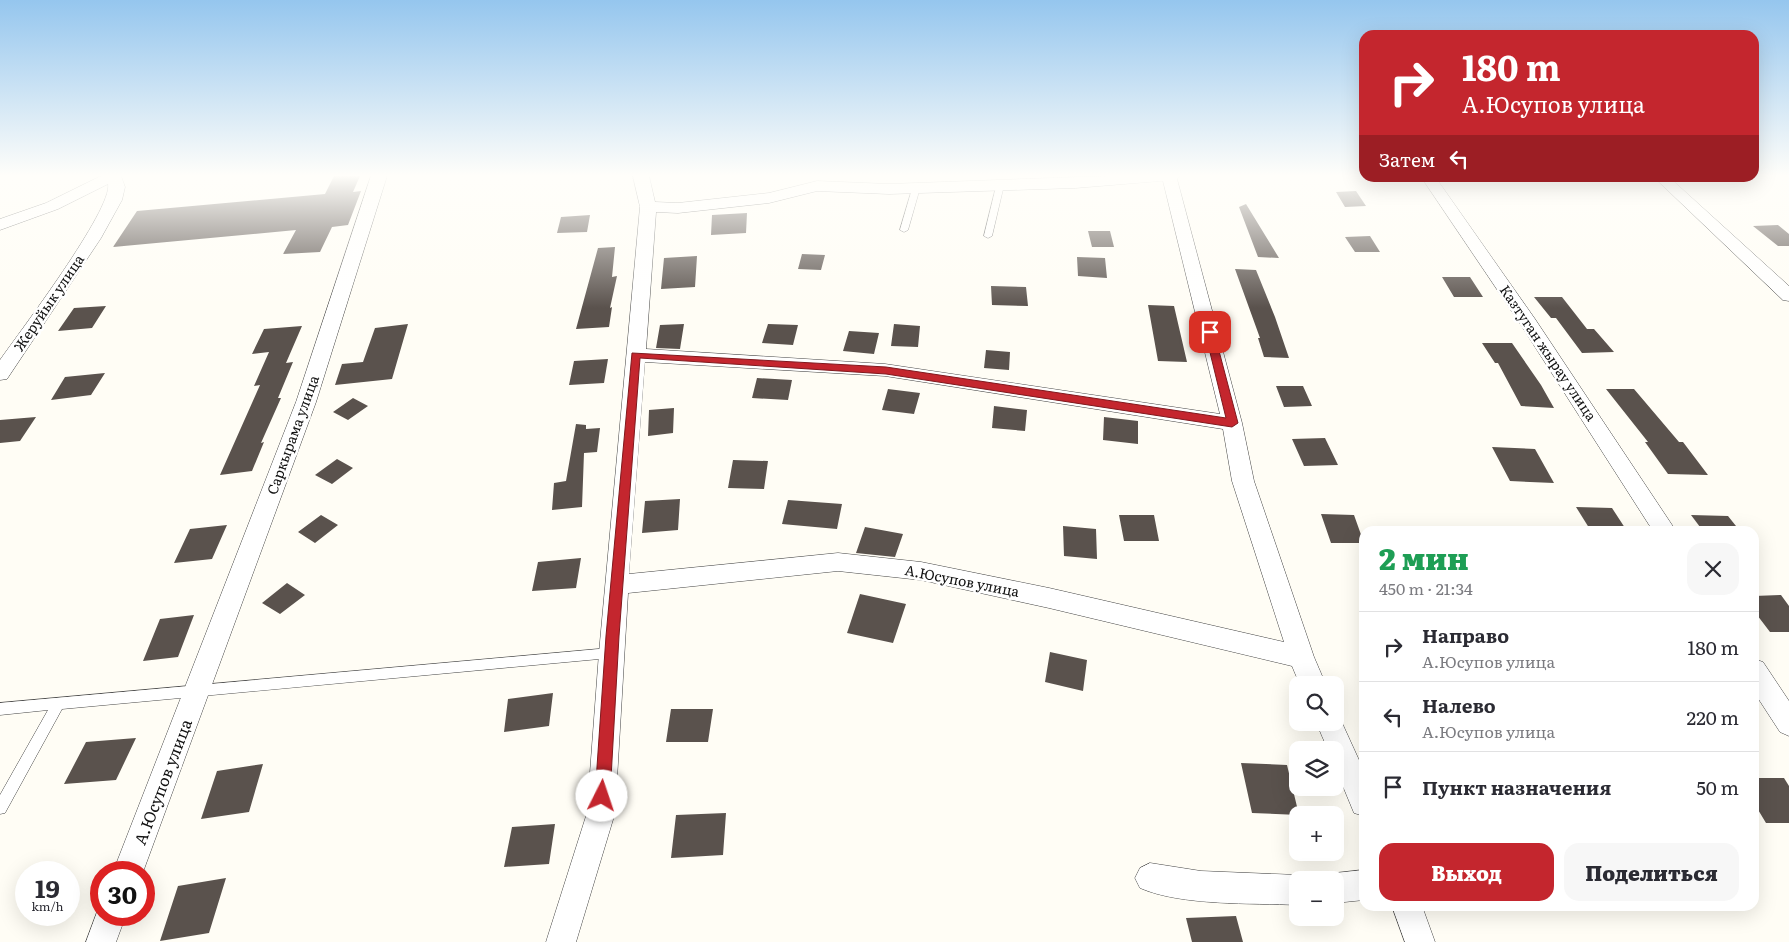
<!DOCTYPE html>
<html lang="ru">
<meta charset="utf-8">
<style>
body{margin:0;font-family:Literata,serif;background:#f7f7f7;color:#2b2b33;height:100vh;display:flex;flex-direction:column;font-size:19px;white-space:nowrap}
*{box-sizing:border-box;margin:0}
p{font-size:16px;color:#7c7c81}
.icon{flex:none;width:28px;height:28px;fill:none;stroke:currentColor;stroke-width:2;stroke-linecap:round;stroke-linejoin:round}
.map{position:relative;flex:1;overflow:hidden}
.details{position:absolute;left:1359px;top:526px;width:400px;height:385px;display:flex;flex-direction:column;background:#fff;border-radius:15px;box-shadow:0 5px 20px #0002}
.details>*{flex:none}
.top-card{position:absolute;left:1359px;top:30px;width:400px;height:152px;border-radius:15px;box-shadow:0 5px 20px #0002;background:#c4262e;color:#fff;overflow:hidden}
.tools{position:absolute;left:1289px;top:676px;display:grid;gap:10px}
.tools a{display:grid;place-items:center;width:55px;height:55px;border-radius:10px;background:#fff;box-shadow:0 5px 20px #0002;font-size:25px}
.speed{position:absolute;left:15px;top:861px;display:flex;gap:10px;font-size:25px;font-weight:700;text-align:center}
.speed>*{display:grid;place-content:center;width:65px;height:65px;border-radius:50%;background:#fff;box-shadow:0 5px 20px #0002;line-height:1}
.speed small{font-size:12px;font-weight:400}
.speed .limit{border:8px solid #d22;background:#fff;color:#111}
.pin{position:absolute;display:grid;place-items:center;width:42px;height:42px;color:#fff;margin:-21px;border-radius:10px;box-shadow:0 2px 8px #0006}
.me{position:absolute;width:55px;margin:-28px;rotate:4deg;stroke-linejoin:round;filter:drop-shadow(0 0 4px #0008)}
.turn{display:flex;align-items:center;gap:18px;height:105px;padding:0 20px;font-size:22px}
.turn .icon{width:65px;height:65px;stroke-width:2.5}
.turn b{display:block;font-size:35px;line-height:42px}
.then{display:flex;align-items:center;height:48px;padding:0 20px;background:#0003;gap:10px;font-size:19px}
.round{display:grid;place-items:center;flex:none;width:52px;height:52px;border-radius:15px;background:#f7f7f7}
.head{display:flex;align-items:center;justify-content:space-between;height:85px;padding:0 20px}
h1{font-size:30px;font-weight:800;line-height:38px;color:#1e9e55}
.button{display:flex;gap:10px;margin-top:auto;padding:10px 20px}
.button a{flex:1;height:58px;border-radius:15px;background:#c4262e;color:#fff;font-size:20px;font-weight:800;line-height:58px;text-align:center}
.button a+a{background:#f7f7f7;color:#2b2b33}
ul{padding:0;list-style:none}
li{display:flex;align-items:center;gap:15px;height:70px;padding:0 20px;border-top:1px solid #e1e1e2}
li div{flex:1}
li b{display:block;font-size:19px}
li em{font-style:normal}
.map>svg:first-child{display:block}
.building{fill:#5a524d}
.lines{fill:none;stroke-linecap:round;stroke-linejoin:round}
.service-casing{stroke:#444;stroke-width:1}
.minor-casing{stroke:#444;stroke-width:1}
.service{fill:#fff;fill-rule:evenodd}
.minor{fill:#fff;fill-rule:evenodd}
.route{fill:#c4262e;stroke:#7f191e}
.labels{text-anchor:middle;stroke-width:5;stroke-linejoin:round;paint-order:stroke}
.street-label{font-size:14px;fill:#111;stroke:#fff}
.near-street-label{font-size:16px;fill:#111;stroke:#fff}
</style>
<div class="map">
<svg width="1789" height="942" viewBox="0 0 1789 942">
<rect width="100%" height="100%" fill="#fffdf5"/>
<!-- building -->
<path class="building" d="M334 176H360L353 192 361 191 348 225 332 227 320 252 283 254 296 230 113 247 137 211 325 194Z
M1356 191 1366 206 1345 207 1336 192Z
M1246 204 1279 258 1258 257 1239 207Z
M747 213 746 233 711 235 712 215Z
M590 215 587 232 557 233 561 217Z
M1778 225 1789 234V246H1778L1753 226Z
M1088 231H1110L1114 247H1092Z
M1370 236 1380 252H1355L1345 237Z
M615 247 612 277 617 276 610 308 612 307 609 327 576 329 598 248Z
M802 254 825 255 821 270 798 269Z
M697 256 695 287 661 289 664 258Z
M1077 257 1105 258 1107 278 1078 276Z
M1235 269 1256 270 1275 317 1289 358 1264 357 1258 338H1260Z
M1442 277H1470L1483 297H1454Z
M991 286 1026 287 1028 306 992 305Z
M1534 297H1562L1587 329H1594L1614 352 1582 353 1556 318H1551Z
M1148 305 1174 306 1187 362 1158 361Z
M106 306 92 328 58 331 74 308Z
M408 324 392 379 335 385 342 364 363 362 375 328Z
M684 324 680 349 656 348 660 325Z
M768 324 798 325 793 345 762 343Z
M894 324 920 326 918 347 891 346Z
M302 326 286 363 293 362 278 398H281L261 443 264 442 252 471 220 475 260 385 254 386 269 352 252 354 264 329Z
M849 331 879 333 874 354 843 351Z
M1482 343H1512L1541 385 1554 408 1521 406 1498 363H1495Z
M986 350 1010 352 1009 370 984 368Z
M608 359 604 383 569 385 574 361Z
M105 373 91 395 51 400 65 377Z
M757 378 792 380 788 400 752 398Z
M1276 386H1303L1312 406 1284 407Z
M888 389 920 393 914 414 882 410Z
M1606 389H1634L1679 442H1683L1708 475 1668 474 1645 442H1648Z
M353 398 368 406 348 420 333 412Z
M994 406 1027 410 1025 431 992 428Z
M674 408 673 433 648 436 649 410Z
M36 417 20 441 0 443V420Z
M1104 417 1138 421V444L1103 440Z
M576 424 586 425V429L600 428 597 452 584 453 582 507 552 510 554 483 566 481Z
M1325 438 1338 465 1304 466 1292 439Z
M1492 447 1535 449 1554 483 1510 481Z
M337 459 353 468 332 484 315 475Z
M733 460 768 461 764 489 728 488Z
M680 499 678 530 642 533 645 501Z
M788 500 842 504 837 529 782 524Z
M1576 507 1612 508 1627 531H1591Z
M1321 514 1354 515 1364 543H1331Z
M321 515 338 525 315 543 298 532Z
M1119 515H1154L1159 541H1124Z
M1691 515 1728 516 1740 531H1703Z
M227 525 212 559 174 563 190 529Z
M1063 526 1096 529 1097 559 1064 556Z
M865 527 903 534 895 557 856 553Z
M581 558 576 588 532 591 538 562Z
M287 583 305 595 280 614 262 603Z
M860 594 906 604 893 643 847 633Z
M1781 595 1789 606V632H1770L1754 611V596Z
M194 615 178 657 143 661 160 619Z
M1050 652 1087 660 1083 691 1045 682Z
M553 693 549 726 504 732 508 699Z
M671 709H713L708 742H666Z
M136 738 116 780 64 784 86 742Z
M1241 763 1287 765 1299 815 1252 813Z
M263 764 249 812 201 819 217 771Z
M1754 778H1784L1789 786V823H1766L1754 803Z
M726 813 723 855 671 858 676 815Z
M555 824 549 864 504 867 512 827Z
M226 878 209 933 160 941 178 886Z
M1236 916 1243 942H1192L1186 918Z"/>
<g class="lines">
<!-- service casing -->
<g class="service-casing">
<path id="service" d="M997 183 1004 185 992 236 988 238 984 236Z
M913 186 920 188 908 230 904 232 900 230Z
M610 648 614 649 616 653 614 657 610 658 62 709 5 813 0 814V795L48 710 0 715V703Z"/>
</g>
<!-- minor casing -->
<g class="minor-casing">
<path id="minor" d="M101 176H121L125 187 122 200 101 238 7 379 0 380V360C19 333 113 209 108 184L58 209 0 230V219L46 203Z
M371 176H387L316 402 143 872H113L296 402Z
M633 176H649L655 202 678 203 769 193 817 181 889 184 1106 176H1180L1177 179 1242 423 1254 481 1314 657 1326 685H1300L1292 666 1049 608 921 580 838 571 628 593 615 813 576 942H546L587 813 599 653 640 207ZM1163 181 1220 414 885 364 646 349 656 212 678 213 769 203 817 191 889 194 1075 188ZM645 362 885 376 1223 429 1232 481 1284 642 1049 588 921 562 838 553 629 574Z
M1422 178H1436L1535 319 1676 531H1653L1521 325Z
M1655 178H1670L1789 286V301L1783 300Z
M1754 659 1763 662 1789 701V736L1780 732 1754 692Z
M1335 712 1338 714 1364 771V816L1354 813 1335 767V750H1328L1316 722H1335Z
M1150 863 1201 871 1298 875 1309 880H1298V905C1252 903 1181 906 1140 888L1135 878 1140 868Z
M1364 870V900L1335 903V880H1323L1324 877 1335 873Z
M100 904 101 915H126L116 942H86Z
M1392 906H1422L1435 942H1405Z"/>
</g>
<!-- service -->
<use href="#service" class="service"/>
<!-- minor -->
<use href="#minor" class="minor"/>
</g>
<!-- sky -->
<linearGradient id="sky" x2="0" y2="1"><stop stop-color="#95c6ee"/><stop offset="0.57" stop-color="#fffefa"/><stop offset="1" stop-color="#fffefa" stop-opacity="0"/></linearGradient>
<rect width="1789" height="308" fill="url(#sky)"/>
<!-- route -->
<path class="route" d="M1210 329 1214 332 1238 423 1232 427 886 374 640 358 619 636 610 796 608 801 602 803 597 801 595 796 606 636 632 353 886 367 1226 418 1205 332Z"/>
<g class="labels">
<!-- street labels -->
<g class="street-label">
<text transform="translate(49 303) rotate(-56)" y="5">Жеруйык улица</text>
<text transform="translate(1548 353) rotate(56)" y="5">Казтуган жырау улица</text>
<text transform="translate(293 435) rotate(-70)" y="5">Саркырама улица</text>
<text transform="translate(962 581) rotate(11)" y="5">А.Юсупов улица</text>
</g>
<!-- near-street labels -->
<g class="near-street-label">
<text transform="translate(163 782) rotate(-69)" y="6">А.Юсупов улица</text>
</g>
</g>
</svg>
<div class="tools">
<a><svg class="icon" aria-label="search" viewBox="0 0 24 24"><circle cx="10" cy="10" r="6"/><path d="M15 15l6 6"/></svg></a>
<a><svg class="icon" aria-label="layers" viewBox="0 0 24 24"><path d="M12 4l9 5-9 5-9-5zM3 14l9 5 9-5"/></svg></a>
<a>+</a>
<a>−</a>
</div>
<div class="speed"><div>19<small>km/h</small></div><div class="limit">30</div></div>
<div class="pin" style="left:1210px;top:332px;background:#d93025"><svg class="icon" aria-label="arrive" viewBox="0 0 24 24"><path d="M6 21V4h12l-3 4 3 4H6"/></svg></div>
<svg class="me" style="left:602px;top:796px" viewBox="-20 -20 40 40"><circle r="19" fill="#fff"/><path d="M0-13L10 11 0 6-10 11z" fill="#c4262e"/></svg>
<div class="top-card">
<div class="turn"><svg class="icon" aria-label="right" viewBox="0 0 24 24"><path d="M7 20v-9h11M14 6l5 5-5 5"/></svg><div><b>180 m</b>А.Юсупов улица</div></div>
<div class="then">Затем<svg class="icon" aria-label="left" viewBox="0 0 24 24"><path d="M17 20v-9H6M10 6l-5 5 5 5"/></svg></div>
</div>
<section class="details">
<div class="head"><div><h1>2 мин</h1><p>450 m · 21:34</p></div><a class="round"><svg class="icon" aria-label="close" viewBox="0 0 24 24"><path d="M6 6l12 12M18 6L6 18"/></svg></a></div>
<ul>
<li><svg class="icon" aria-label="right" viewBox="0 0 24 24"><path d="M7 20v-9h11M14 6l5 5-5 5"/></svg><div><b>Направо</b><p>А.Юсупов улица</p></div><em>180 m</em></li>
<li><svg class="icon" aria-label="left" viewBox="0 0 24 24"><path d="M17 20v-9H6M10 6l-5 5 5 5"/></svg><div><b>Налево</b><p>А.Юсупов улица</p></div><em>220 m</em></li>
<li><svg class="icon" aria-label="arrive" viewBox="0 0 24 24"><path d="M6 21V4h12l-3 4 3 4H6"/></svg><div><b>Пункт назначения</b></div><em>50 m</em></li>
</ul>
<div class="button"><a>Выход</a><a>Поделиться</a></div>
</section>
</div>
